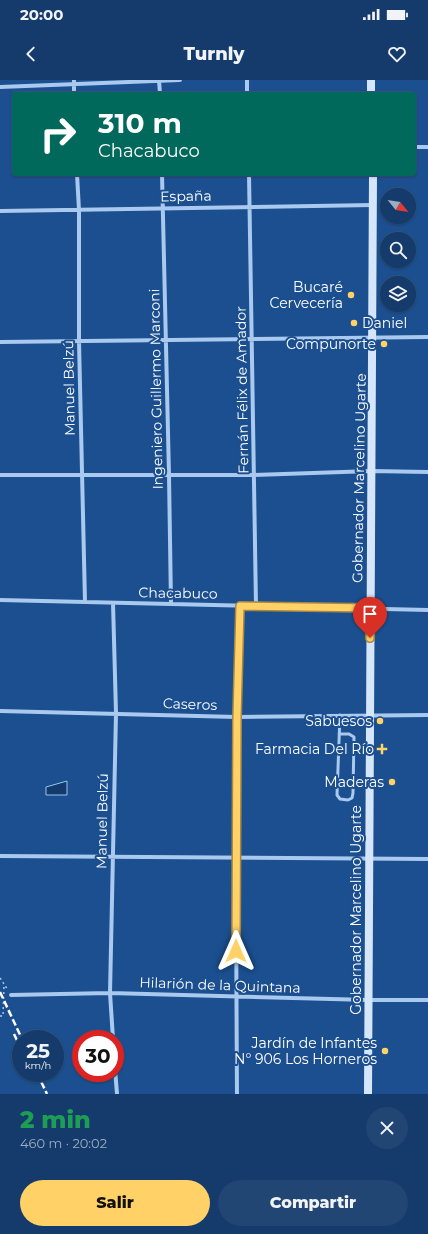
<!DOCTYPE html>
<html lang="es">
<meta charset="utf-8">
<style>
body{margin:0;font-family:Montserrat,sans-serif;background:#214673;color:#f1f3f6;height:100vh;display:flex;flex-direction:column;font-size:15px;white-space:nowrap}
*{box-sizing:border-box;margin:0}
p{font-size:13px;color:#9dadc1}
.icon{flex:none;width:22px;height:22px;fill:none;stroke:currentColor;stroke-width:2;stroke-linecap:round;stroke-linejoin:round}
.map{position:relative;height:1014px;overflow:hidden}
.details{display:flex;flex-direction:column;background:#143b6b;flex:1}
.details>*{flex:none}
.guide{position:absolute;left:12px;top:12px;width:404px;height:84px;border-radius:4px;box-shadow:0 1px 3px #0004,0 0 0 1px #33557e;background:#00695c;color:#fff;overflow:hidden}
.needle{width:26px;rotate:120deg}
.controls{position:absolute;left:380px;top:108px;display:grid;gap:8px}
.controls a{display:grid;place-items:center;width:36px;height:36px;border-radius:50%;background:#143b6b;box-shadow:0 1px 3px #0004,0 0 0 1px #33557e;font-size:20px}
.speed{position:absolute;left:12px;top:950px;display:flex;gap:8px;font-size:20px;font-weight:700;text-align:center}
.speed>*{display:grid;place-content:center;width:52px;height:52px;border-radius:50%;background:#143b6b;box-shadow:0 1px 3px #0004,0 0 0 1px #33557e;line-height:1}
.speed small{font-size:10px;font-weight:400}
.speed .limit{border:6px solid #d22;background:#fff;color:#111}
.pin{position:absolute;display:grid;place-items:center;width:34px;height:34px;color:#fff;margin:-41px -17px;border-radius:50% 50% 50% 0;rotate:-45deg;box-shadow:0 0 4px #0007}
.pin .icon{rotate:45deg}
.me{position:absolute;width:44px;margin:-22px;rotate:0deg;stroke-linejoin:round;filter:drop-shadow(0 0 3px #0008)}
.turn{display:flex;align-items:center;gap:14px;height:84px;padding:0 20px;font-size:18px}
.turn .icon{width:52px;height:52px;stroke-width:2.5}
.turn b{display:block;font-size:28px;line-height:34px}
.round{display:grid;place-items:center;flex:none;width:42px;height:42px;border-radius:21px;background:#214673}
.head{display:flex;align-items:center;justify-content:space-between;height:68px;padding:0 20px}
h1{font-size:24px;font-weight:800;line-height:30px;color:#1e9e55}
.primary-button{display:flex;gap:8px;margin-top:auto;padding:8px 20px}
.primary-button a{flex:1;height:46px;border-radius:24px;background:#ffd166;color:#111;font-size:16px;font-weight:800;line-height:46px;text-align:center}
.primary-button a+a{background:#214673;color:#f1f3f6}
.status{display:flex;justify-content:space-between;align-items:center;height:28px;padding:0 20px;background:#143b6b;direction:ltr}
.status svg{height:11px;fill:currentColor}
header{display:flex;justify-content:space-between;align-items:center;height:52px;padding:0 20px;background:#143b6b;font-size:18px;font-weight:800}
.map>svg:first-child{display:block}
.water{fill:#123a6d;stroke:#9cc4f0}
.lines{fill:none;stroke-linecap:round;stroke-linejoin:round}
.path{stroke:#a9c9ee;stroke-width:1.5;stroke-dasharray:2 3;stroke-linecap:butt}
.lane{stroke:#a9c9ee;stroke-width:3}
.street{stroke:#a9c9ee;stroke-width:4}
.secondary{stroke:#d6e6fa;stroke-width:8}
.rail{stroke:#fff;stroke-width:2.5;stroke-dasharray:7 3;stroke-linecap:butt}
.route-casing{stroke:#a68842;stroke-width:10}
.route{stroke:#ffd166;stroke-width:7}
.poi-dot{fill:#ffd166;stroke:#1b4f8f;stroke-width:1.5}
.labels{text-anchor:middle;stroke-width:4;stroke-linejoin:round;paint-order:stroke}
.street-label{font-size:14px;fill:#fff;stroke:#1b4f8f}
.poi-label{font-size:14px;fill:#fff;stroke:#1b4f8f;text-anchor:end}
</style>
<div class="status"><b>20:00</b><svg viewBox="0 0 49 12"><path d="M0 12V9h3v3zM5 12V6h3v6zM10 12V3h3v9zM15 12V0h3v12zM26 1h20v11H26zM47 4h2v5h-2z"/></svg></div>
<header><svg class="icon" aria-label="back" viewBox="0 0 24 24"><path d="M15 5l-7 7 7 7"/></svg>Turnly<svg class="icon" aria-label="heart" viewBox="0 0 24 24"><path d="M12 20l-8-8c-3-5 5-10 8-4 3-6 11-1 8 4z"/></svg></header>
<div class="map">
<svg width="428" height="1014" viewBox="0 0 428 1014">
<rect width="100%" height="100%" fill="#1b4f8f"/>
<!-- water -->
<path class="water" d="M67 701V715H46V707Z"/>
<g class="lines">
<!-- path -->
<path class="path" d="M0 898 8 910
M0 936H3L4 904"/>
<!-- lane -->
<path class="lane" d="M339 654H349L354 657 353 713 352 718 348 720 340 719 337 715 340 635"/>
<!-- street -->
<path class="street" d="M74 0V14
M159 0 160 14
M247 0V14
M0 7 180 0
M414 67H428
M77 94 79 130V261L85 522
M162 94 169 395 171 524
M249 94 256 526
M0 131 373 125
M0 262 428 257
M0 395H254L372 391 428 392
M0 520 428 530
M113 523 116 633 110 913 113 959
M0 631 237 637 428 635
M0 776 428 779
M11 915 110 913 369 920H428
M115 989 117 1014
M237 1014C236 851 235 688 240 525"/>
<!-- secondary -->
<path class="secondary" d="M371 0V14
M368 1014 373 94"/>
<!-- rail -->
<path class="rail" d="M0 912 22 959
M14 954 21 969
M37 993 47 1014"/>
</g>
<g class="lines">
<!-- route casing -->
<g class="route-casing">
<path id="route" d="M236 871 237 637 240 526 371 528 370 558"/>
</g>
<!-- route -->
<use href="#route" class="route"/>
</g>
<!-- markers -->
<g class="poi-dot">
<circle cx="351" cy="215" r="4"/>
<circle cx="354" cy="243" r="4"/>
<circle cx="384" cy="264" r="4"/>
<circle cx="380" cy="641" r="4"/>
<path d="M380 663h4v4h4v4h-4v4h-4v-4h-4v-4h4z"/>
<circle cx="392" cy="702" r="4"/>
<circle cx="385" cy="971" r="4"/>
</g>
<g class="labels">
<!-- street labels -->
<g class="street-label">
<text transform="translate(186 116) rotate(-1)" y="5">España</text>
<text transform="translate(69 308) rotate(-91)" y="5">Manuel Belzú</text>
<text transform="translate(156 309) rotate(-91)" y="5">Ingeniero Guillermo Marconi</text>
<text transform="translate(242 310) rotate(-91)" y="5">Fernán Félix de Amador</text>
<text transform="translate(359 398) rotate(-89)" y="5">Gobernador Marcelino Ugarte</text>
<text transform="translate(178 513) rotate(1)" y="5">Chacabuco</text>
<text transform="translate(190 624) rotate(2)" y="5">Caseros</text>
<text transform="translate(102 741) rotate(-89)" y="5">Manuel Belzú</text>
<text transform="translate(356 830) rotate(-90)" y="5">Gobernador Marcelino Ugarte</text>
<text transform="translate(220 905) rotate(2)" y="5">Hilarión de la Quintana</text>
</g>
<!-- poi labels -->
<g class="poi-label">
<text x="343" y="212">Bucaré<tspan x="343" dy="16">Cervecería</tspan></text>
<text x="362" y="248" text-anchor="start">Daniel</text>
<text x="376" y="269">Compunorte</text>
<text x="372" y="646">Sabuesos</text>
<text x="374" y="674">Farmacia Del Río</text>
<text x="384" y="707">Maderas</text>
<text x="377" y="968">Jardín de Infantes<tspan x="377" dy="16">N° 906 Los Horneros</tspan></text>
</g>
</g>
</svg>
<div class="controls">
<a><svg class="needle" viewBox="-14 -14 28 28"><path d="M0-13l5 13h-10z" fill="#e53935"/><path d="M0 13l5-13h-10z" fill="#9dadc1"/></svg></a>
<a><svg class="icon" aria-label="search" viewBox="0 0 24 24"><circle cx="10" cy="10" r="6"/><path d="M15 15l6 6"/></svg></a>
<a><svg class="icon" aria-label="layers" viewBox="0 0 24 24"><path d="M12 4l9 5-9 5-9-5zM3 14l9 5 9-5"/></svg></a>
</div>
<div class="speed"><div>25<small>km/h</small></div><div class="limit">30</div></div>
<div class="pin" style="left:370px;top:558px;background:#d93025"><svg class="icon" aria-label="arrive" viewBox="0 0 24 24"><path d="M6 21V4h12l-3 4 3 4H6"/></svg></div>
<svg class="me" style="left:236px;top:871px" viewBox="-20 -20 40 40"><path d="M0-17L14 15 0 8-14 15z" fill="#ffd166" stroke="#fff" stroke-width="4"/></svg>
<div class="guide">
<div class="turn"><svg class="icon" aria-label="right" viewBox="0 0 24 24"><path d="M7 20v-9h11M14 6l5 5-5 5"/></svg><div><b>310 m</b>Chacabuco</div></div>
</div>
</div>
<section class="details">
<div class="head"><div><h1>2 min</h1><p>460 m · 20:02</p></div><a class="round"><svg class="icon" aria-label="close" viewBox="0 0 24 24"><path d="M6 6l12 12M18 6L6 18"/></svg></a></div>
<div class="primary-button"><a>Salir</a><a>Compartir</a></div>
</section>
